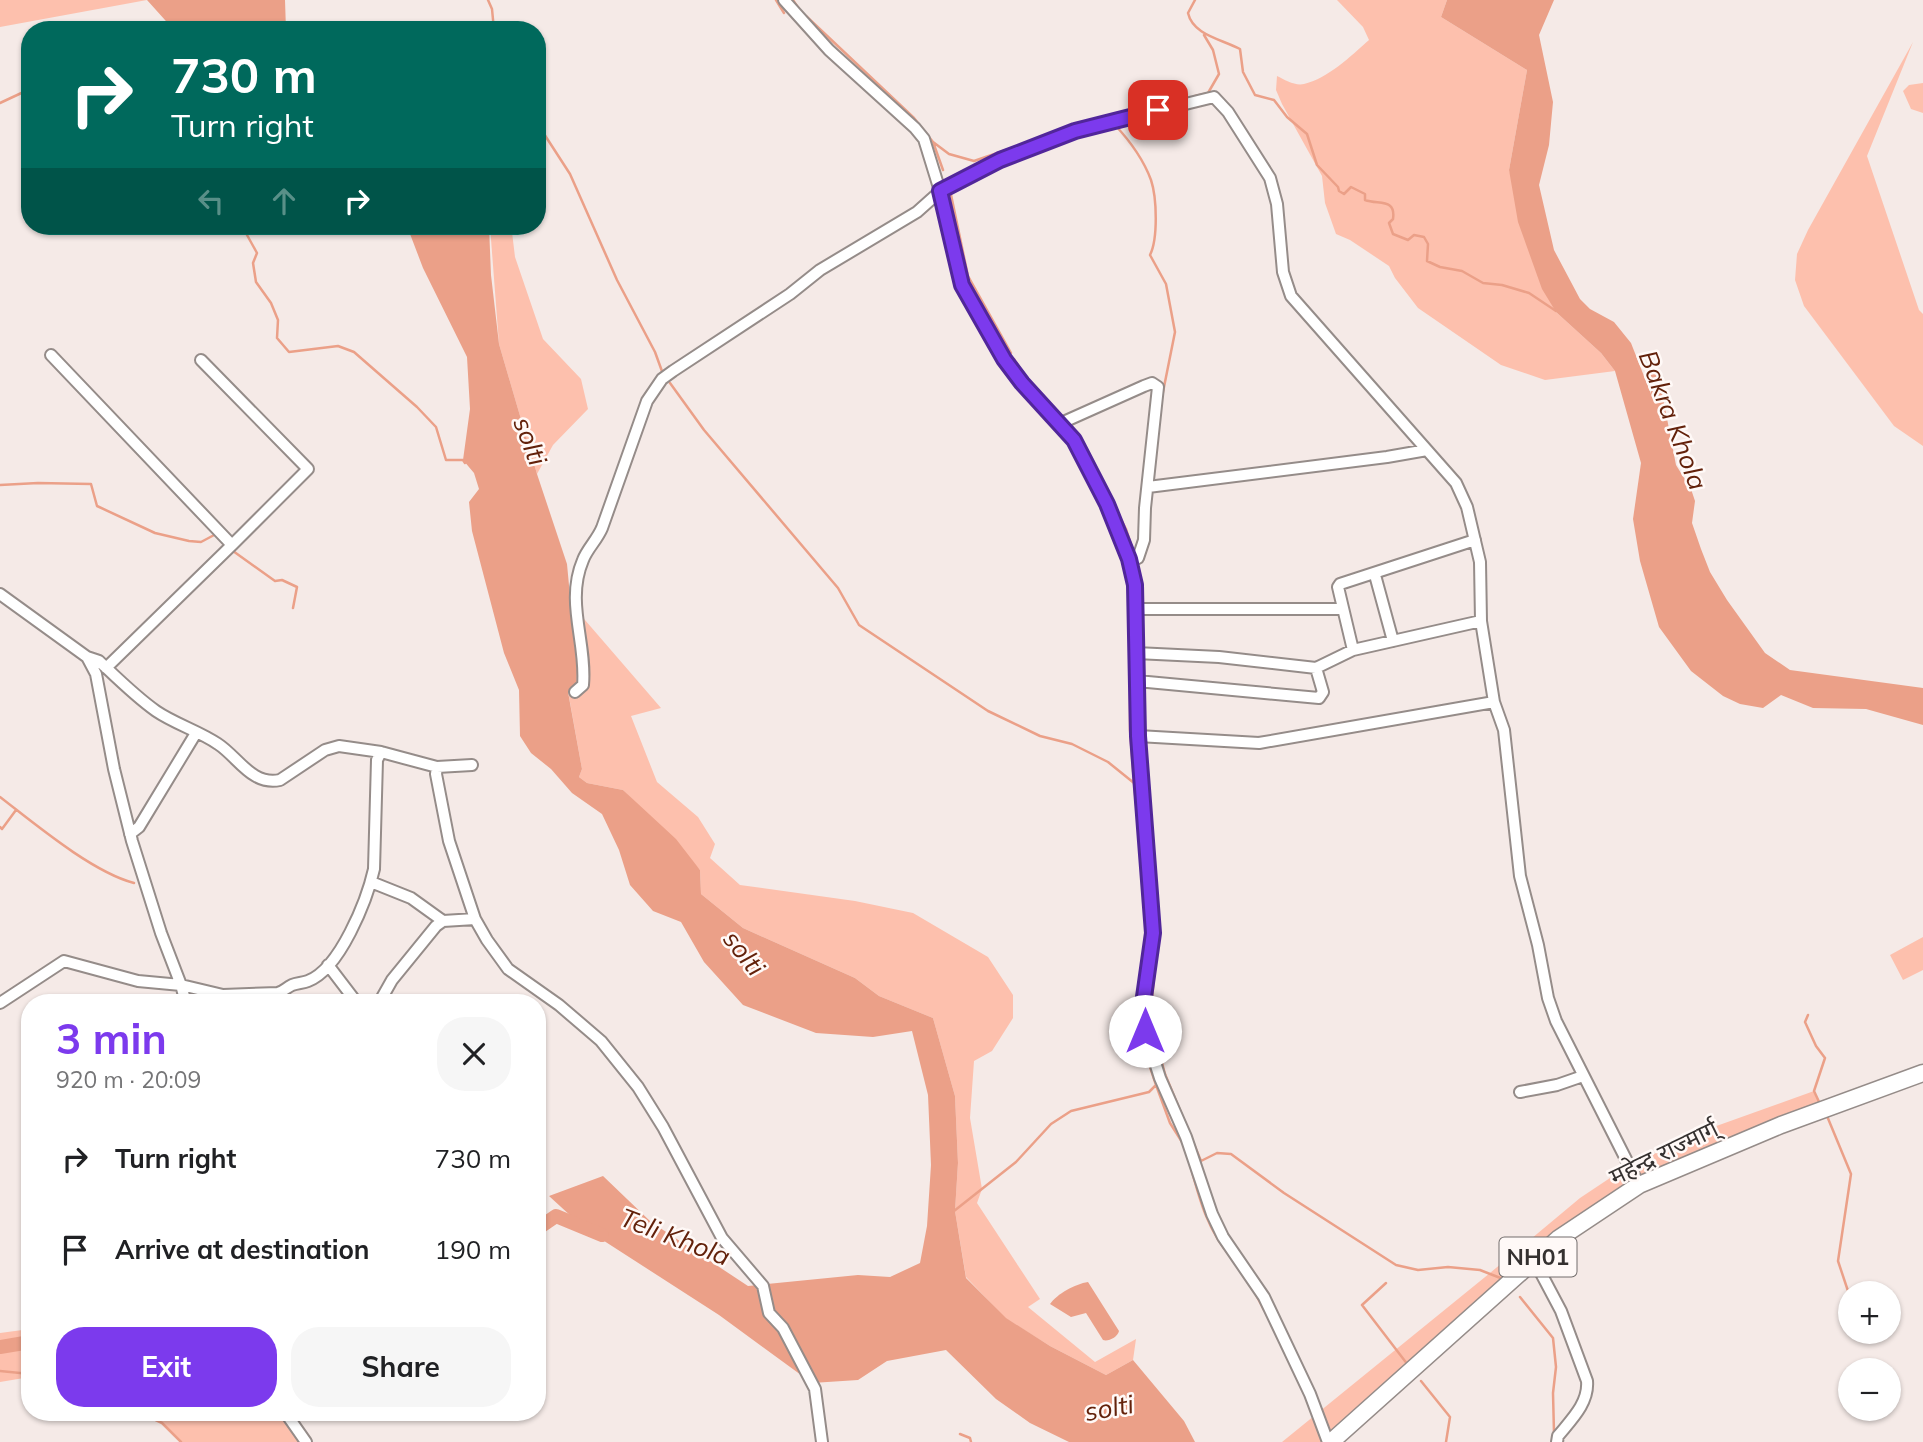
<!DOCTYPE html>
<meta charset="utf-8">
<style>
body{margin:0;font-family:Mulish,"Noto Sans Devanagari",sans-serif;background:#f6f6f6;color:#202124;height:100vh;display:flex;flex-direction:column;font-size:26px;white-space:nowrap}
*{box-sizing:border-box;margin:0}
p{font-size:23px;color:#757577}
.icon{flex:none;width:38px;height:38px;fill:none;stroke:currentColor;stroke-width:2;stroke-linecap:round;stroke-linejoin:round}
.map{position:relative;flex:1;overflow:hidden}
.sheet{position:absolute;left:21px;top:994px;width:525px;height:427px;display:flex;flex-direction:column;background:#fff;border-radius:28px;box-shadow:0 2px 5px #0004}
.sheet>*{flex:none}
.top-card{position:absolute;left:21px;top:21px;width:525px;height:214px;border-radius:28px;box-shadow:0 2px 5px #0004;background:#00695c;color:#fff;overflow:hidden}
.fabs{position:absolute;left:1838px;top:1281px;display:grid;gap:14px}
.fabs a{display:grid;place-items:center;width:63px;height:63px;border-radius:50%;background:#fff;box-shadow:0 2px 5px #0004;font-size:35px}
.pin{position:absolute;display:grid;place-items:center;width:60px;height:60px;color:#fff;margin:-30px;border-radius:14px;box-shadow:0 4px 10px #0006}
.me{position:absolute;width:77px;margin:-38px;rotate:0deg;stroke-linejoin:round;filter:drop-shadow(0 0 5px #0008)}
.turn{display:flex;align-items:center;gap:24px;height:147px;padding:0 35px;font-size:32px}
.turn .icon{width:91px;height:91px;stroke-width:2.5}
.turn b{display:block;font-size:49px;line-height:60px}
.lanes{display:flex;align-items:center;height:66px;padding:0 35px;background:#0003;justify-content:center;gap:35px;direction:ltr}
.lanes .off{opacity:.35}
.round{display:grid;place-items:center;flex:none;width:74px;height:74px;border-radius:28px;background:#f6f6f6}
.headline{display:flex;align-items:center;justify-content:space-between;height:119px;padding:0 35px}
h1{font-size:42px;font-weight:700;line-height:52px;color:#7c3aed}
.primary-button{display:flex;gap:14px;margin-top:auto;padding:14px 35px}
.primary-button a{flex:1;height:80px;border-radius:28px;background:#7c3aed;color:#fff;font-size:28px;font-weight:700;line-height:80px;text-align:center}
.primary-button a+a{background:#f6f6f6;color:#202124}
ul{padding:0;list-style:none}
li{display:flex;align-items:center;gap:21px;height:91px;padding:0 35px}
li div{flex:1}
li b{display:block;font-size:26px}
li em{font-style:normal}
.map>svg:first-child{display:block}
.green{fill:#fdc0ad}
.water{fill:#eba088}
.lines{fill:none;stroke-linecap:round;stroke-linejoin:round}
.stream{stroke:#eba088;stroke-width:2.5}
.river{stroke:#eba088;stroke-width:14}
.minor-casing{stroke:#958c89;stroke-width:14}
.highway-casing{stroke:#958c89;stroke-width:19}
.minor{stroke:#fff;stroke-width:10}
.highway{stroke:#fff;stroke-width:16}
.route-casing{stroke:#51269a;stroke-width:18}
.route{stroke:#7c3aed;stroke-width:12}
.labels{text-anchor:middle;stroke-width:5;stroke-linejoin:round;paint-order:stroke}
.shield{fill:#fff9f7;stroke:#726d6c;stroke-width:2}
.shield-label{font-size:23px;font-weight:bold;fill:#353130}
.street-label{font-size:24px;fill:#353130;stroke:#fff9f7}
.water-label{font-size:26px;font-style:italic;fill:#63210a;stroke:#fff9f7}
</style>
<div class="map">
<svg width="1923" height="1442" viewBox="0 0 1923 1442">
<rect width="100%" height="100%" fill="#f5eae7"/>
<!-- green -->
<path class="green" d="M0 0H147L0 27Z
M1337 0H1447L1441 17 1527 70 1509 170 1556 312 1601 353 1615 371 1545 380 1501 365 1418 308 1395 278 1389 266 1350 240 1336 234 1325 203 1322 176 1282 104 1276 90 1277 76C1285 80 1295 86 1304 84 1327 79 1351 56 1369 40L1363 27Z
M1913 42 1867 156 1919 310 1923 314V446L1894 426 1804 306 1795 280 1797 254 1808 230Z
M1923 83V113L1911 109 1903 91 1909 85Z
M490 226H508L512 232 515 257 543 339 581 379 588 409 553 445 537 474 499 344Z
M572 605 661 708 631 716 657 782 698 817 715 844 710 858 740 885 855 901 913 913 988 957 1013 995V1018L992 1051 974 1061 970 1118 982 1189 977 1203 1040 1299 1028 1307 1095 1362 1136 1339 1133 1360 1106 1375 1050 1346 1005 1318 966 1277 955 1211 958 1163 955 1096 933 1018 879 996 855 978 743 928 701 894 700 870 623 790 587 783 579 777 582 769 568 691 576 684Z
M1923 937V970L1903 980 1890 955Z
M1814 1091 1820 1104 1667 1173 1558 1239 1331 1442H1282L1490 1273 1580 1198 1628 1166 1708 1129Z
M30 1329V1377L0 1382V1333Z
M139 1412H285L306 1442H181L162 1423Z"/>
<!-- water -->
<path class="water" d="M147 0H285L286 30H174Z
M1447 0H1554L1539 35 1553 102 1549 145 1539 185 1554 250 1580 299 1590 309 1614 322 1631 343 1651 394 1650 372H1658L1676 465 1691 489 1695 501 1692 523 1701 549 1710 572 1727 600 1765 653 1790 670 1923 688V725L1866 709 1813 708 1781 695 1763 708 1740 704 1723 696 1691 671 1659 627 1640 561 1633 519 1641 463 1615 371 1601 353 1556 312 1542 289 1518 222 1509 170 1527 70 1441 17Z
M407 226H489L491 275 499 344 537 474 567 564 577 671 576 684 568 692 582 769 579 777 587 783 623 790 676 839 700 870 701 894 743 928 855 978 879 996 933 1018 955 1096 958 1163 955 1211 966 1278 1006 1318 1050 1346 1106 1375 1133 1360 1184 1421 1195 1442H1069L1030 1423 996 1399 946 1350 887 1361 858 1380 812 1383 719 1315 584 1228 549 1196 603 1176 651 1222 748 1286 858 1275 890 1277 920 1263 927 1226 931 1165 928 1095 912 1031 873 1037 816 1033 743 1005 704 962 681 922 653 911 630 885 619 850 602 814 572 793 551 769 531 753 520 736 519 690 504 653 472 531 469 502 479 489 474 473 463 460 470 409 467 357 423 268Z
M1088 1282 1119 1331C1118 1337 1108 1342 1103 1340L1086 1313 1071 1317 1050 1304C1057 1294 1075 1284 1088 1282Z"/>
<g class="lines">
<!-- stream -->
<path class="stream" d="M488 0 492 9 494 30
M776 0 784 13
M793 0 799 9
M1195 0 1188 13C1193 35 1221 39 1240 49L1243 72 1255 95 1274 100 1287 117 1307 134 1317 165 1338 187 1339 191 1344 194 1351 187 1365 194V200C1379 205 1396 198 1393 219L1389 223 1393 234 1408 240 1414 235 1424 237 1428 244 1427 261 1440 267 1462 271 1483 283 1502 285 1529 293 1556 311
M806 16 914 118 933 142 943 170
M1195 96 1208 93 1219 74 1213 50 1204 35
M0 103 30 89
M537 123 570 174 617 280 655 352 663 374
M1076 125 1182 99
M1115 125C1129 140 1144 161 1151 180 1157 198 1158 239 1150 255L1166 284 1175 332 1162 397
M933 142 949 154 974 161 1067 129
M950 190 968 276 1011 353
M242 226 257 253 253 263 256 282 271 303 278 320 277 338 289 352 338 346 354 352 417 407 436 427 446 460H463L465 463
M1014 359 1026 378
M670 383 704 430 838 588 859 625 988 711 1040 736 1072 744 1108 762 1134 783 1147 921
M1030 383 1063 419
M1085 450 1126 529 1134 554
M0 485 38 483 91 484 97 506 155 533 189 541 201 542 216 534
M233 551 275 581 282 580 297 587 293 608
M1123 560 1130 590V730L1134 783
M1140 561 1137 564 1142 606
M1142 613V649
M1142 679V658
M1142 688 1143 733
M1144 741 1159 929 1150 1018 1165 1074 1201 1161 1217 1153 1231 1154 1284 1193 1396 1265 1418 1270 1448 1267 1480 1270 1503 1279
M0 797C35 824 92 872 134 883
M0 827 2 829 16 810
M1146 949 1147 927
M1808 1015 1805 1022 1816 1046 1825 1058 1814 1091 1820 1104
M1156 1085 1170 1123 1182 1142
M1827 1116 1851 1174 1838 1261 1850 1297
M1191 1168C1200 1201 1208 1231 1231 1257
M954 1211 1016 1162 1051 1124 1071 1111 1149 1092 1156 1085 1140 1037 1137 1007
M1386 1283 1362 1305 1408 1365
M1254 1291 1264 1310
M1520 1297 1553 1338 1556 1367 1553 1393 1554 1433
M1857 1336 1858 1332
M0 1371 30 1374
M1421 1381 1450 1417 1446 1442
M139 1412 162 1423 181 1442
M960 1434 970 1438 971 1442"/>
<!-- river -->
<path class="river" d="M537 1229 556 1216 602 1235
M0 1347 30 1342"/>
<!-- minor casing -->
<g class="minor-casing">
<path id="minor" d="M784 0 829 50 915 128 924 139 940 191 962 285 1004 359 1022 383 1074 440 1107 504 1129 559 1135 585 1138 736 1153 933 1142 1011 1145 1031 1160 1078 1186 1137 1212 1214 1223 1237 1264 1297 1310 1394 1328 1442
M51 355 232 545 308 469 201 360
M1059 424 1144 386 1152 383 1158 387 1145 508 1144 540 1138 558 1130 561
M1148 487 1387 457 1427 450
M1375 575 1393 641
M0 594 87 657 96 674 114 769 132 841 161 933 181 985 223 995 278 993C284 991 286 988 292 985 297 983 303 983 308 981 340 969 367 900 374 869L377 760 381 752
M1136 609H1343
M1353 650 1338 587 1340 584 1475 540
M1136 653 1219 657 1316 668 1353 650 1481 621
M87 657 99 661C117 678 136 697 156 711 175 724 199 731 218 744 238 757 252 786 280 780L325 750 339 746 381 752 437 767 472 765
M106 668 232 545
M1137 681 1319 698 1323 692 1316 668
M575 692 583 685C587 643 565 602 583 560 587 549 597 540 602 528L647 401 662 379 673 371 790 294 820 270 917 212 945 187 961 181 1000 160 1075 131 1214 97 1228 112 1270 178 1277 204 1283 272 1291 296 1456 483 1467 507 1480 562 1481 621 1494 702 1504 730 1520 876 1538 945 1548 998 1556 1021 1639 1185
M1138 736 1259 743 1494 702
M437 767 436 774 449 841 475 919 487 940 508 969 559 1005 601 1041 638 1087 663 1127 722 1238 763 1286 769 1313 783 1328 815 1389 822 1442
M130 834 139 827 196 733
M371 882 411 898 443 921
M328 965 357 1003
M0 1003 64 961 138 981 181 985 186 1003
M379 1003 392 980 436 926 443 921 475 919
M1520 1092 1557 1085 1583 1076
M1534 1260 1561 1311 1587 1381C1589 1403 1571 1420 1558 1436L1557 1442
M285 1412 306 1442"/>
</g>
<!-- highway casing -->
<g class="highway-casing">
<path id="highway" d="M1331 1442 1558 1239 1639 1185 1781 1125 1923 1073"/>
</g>
<!-- minor -->
<use href="#minor" class="minor"/>
<!-- highway -->
<use href="#highway" class="highway"/>
</g>
<g class="lines">
<!-- route casing -->
<g class="route-casing">
<path id="route" d="M1145 1031 1142 1011 1153 933 1138 736 1135 585 1129 559 1107 504 1074 440 1022 383 1004 359 962 285 940 191 1000 160 1075 131 1158 110"/>
</g>
<!-- route -->
<use href="#route" class="route"/>
</g>
<g class="labels">
<!-- shield labels -->
<rect class="shield" x="1499.5" y="1237.5" width="77" height="39" rx="5"/>
<g class="shield-label">
<text x="1538" y="1265">NH01</text>
</g>
<!-- street labels -->
<g class="street-label">
<text transform="translate(1664 1153) rotate(-26)" y="8">महेन्द्र राज्मार्ग्</text>
</g>
<!-- water labels -->
<g class="water-label">
<text transform="translate(1673 420) rotate(69)" y="9">Bakra Khola</text>
<text transform="translate(530 441) rotate(69)" y="9">solti</text>
<text transform="translate(744 953) rotate(52)" y="9">solti</text>
<text transform="translate(675 1237) rotate(21)" y="9">Teli Khola</text>
<text transform="translate(1109 1408) rotate(-10)" y="9">solti</text>
</g>
</g>
</svg>
<div class="fabs">
<a>+</a>
<a>−</a>
</div>
<div class="pin" style="left:1158px;top:110px;background:#d93025"><svg class="icon" aria-label="arrive" viewBox="0 0 24 24"><path d="M6 21V4h12l-3 4 3 4H6"/></svg></div>
<svg class="me" style="left:1145px;top:1031px" viewBox="-20 -20 40 40"><circle r="19" fill="#fff"/><path d="M0-13L10 11 0 6-10 11z" fill="#7c3aed"/></svg>
<div class="top-card">
<div class="turn"><svg class="icon" aria-label="right" viewBox="0 0 24 24"><path d="M7 20v-9h11M14 6l5 5-5 5"/></svg><div><b>730 m</b>Turn right</div></div>
<div class="lanes"><svg class="icon off" aria-label="left" viewBox="0 0 24 24"><path d="M17 20v-9H6M10 6l-5 5 5 5"/></svg><svg class="icon off" aria-label="ahead" viewBox="0 0 24 24"><path d="M12 20V5M6 11l6-6 6 6"/></svg><svg class="icon" aria-label="right" viewBox="0 0 24 24"><path d="M7 20v-9h11M14 6l5 5-5 5"/></svg></div>
</div>
<section class="sheet">
<div class="headline"><div><h1>3 min</h1><p>920 m · 20:09</p></div><a class="round"><svg class="icon" aria-label="close" viewBox="0 0 24 24"><path d="M6 6l12 12M18 6L6 18"/></svg></a></div>
<ul>
<li><svg class="icon" aria-label="right" viewBox="0 0 24 24"><path d="M7 20v-9h11M14 6l5 5-5 5"/></svg><div><b>Turn right</b></div><em>730 m</em></li>
<li><svg class="icon" aria-label="arrive" viewBox="0 0 24 24"><path d="M6 21V4h12l-3 4 3 4H6"/></svg><div><b>Arrive at destination</b></div><em>190 m</em></li>
</ul>
<div class="primary-button"><a>Exit</a><a>Share</a></div>
</section>
</div>
